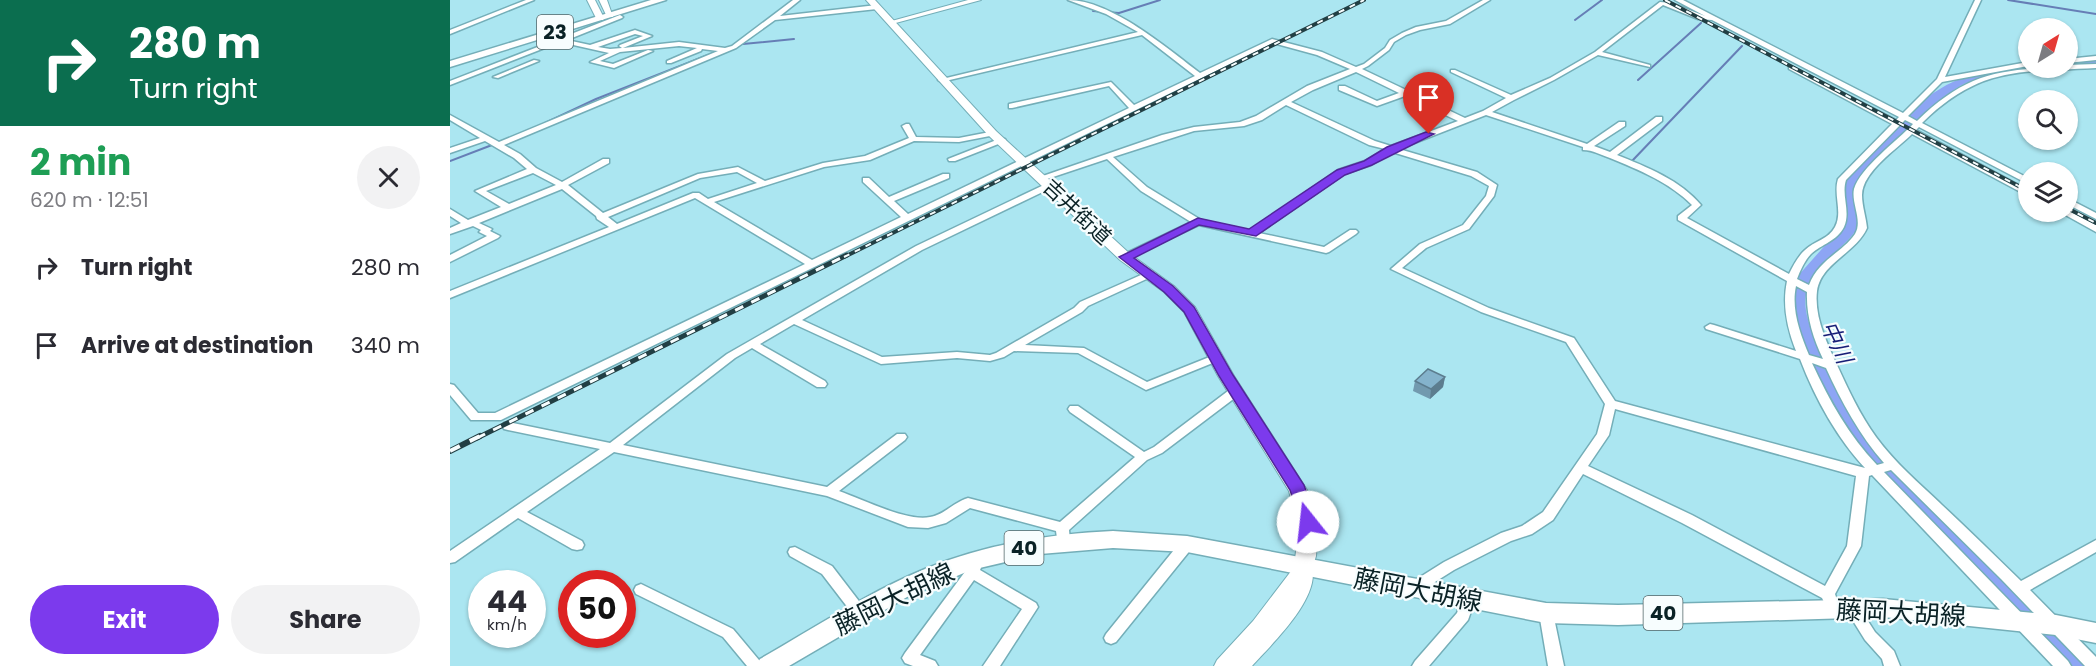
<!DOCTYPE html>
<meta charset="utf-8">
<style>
body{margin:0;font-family:Poppins,"Noto Sans JP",sans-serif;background:#f2f2f3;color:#2b2b33;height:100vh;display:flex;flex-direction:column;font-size:22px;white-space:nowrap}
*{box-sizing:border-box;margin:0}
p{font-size:20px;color:#7c7c81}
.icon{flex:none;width:33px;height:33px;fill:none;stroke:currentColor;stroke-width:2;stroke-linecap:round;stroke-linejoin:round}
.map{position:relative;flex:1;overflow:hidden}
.details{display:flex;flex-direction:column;background:#fff;width:450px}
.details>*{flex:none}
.top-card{background:#0b6e4f;color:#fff;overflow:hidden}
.needle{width:39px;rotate:37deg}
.controls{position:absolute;left:1568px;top:18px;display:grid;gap:12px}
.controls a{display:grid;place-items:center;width:60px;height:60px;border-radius:50%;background:#fff;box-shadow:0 2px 4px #0004;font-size:30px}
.speed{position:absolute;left:18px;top:570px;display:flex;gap:12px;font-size:30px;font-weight:700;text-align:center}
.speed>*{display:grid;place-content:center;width:78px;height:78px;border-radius:50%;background:#fff;box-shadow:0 2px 4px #0004;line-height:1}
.speed small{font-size:15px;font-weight:400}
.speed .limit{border:9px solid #d22;background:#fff;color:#111}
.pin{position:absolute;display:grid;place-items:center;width:51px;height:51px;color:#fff;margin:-62px -26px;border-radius:50% 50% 50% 0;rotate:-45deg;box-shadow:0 0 6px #0007}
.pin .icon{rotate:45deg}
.me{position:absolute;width:66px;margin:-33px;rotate:344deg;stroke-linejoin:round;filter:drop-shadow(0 0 4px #0008)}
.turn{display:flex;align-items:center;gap:21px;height:126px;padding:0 30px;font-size:27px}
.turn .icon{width:78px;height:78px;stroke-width:2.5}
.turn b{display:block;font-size:42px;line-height:51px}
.round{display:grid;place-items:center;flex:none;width:63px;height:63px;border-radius:32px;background:#f2f2f3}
.head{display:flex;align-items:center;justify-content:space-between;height:102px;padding:0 30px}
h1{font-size:36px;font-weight:700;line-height:45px;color:#1e9e55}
.primary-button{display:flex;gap:12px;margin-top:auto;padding:12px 30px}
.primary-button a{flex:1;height:69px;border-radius:36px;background:#7c3aed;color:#fff;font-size:24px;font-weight:700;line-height:69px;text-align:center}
.primary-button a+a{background:#f2f2f3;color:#2b2b33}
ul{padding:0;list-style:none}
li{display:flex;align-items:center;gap:18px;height:78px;padding:0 30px}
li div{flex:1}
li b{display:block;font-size:22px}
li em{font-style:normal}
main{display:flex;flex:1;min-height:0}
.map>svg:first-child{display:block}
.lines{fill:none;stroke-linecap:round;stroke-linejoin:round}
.stream{stroke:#667eb6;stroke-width:2}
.river{fill:#8da5f4;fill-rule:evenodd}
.minor-casing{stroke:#74aeb8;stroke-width:3}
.tertiary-casing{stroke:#74aeb8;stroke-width:2}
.secondary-casing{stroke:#74aeb8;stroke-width:2}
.primary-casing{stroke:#74aeb8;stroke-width:3}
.minor{fill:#fff;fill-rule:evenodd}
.tertiary{fill:#fff;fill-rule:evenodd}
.secondary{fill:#fff;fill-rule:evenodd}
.primary{fill:#fff;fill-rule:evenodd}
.rail-far2-casing{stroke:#223f44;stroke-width:4}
.rail-far1-casing{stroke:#223f44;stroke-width:5}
.rail-casing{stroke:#223f44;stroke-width:6}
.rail-far2{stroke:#f7fdfe;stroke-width:2;stroke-dasharray:6;stroke-linecap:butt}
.rail-far1{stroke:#f7fdfe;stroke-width:3;stroke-dasharray:9;stroke-linecap:butt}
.rail{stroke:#f7fdfe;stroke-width:4;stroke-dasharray:11;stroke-linecap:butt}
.wall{fill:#729aaf}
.shaded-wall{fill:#5c7d8f}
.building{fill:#84b3cc;stroke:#5c7d8f;stroke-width:1.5}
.route{fill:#7c3aed;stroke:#51269a;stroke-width:1.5}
.labels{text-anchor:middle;stroke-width:4.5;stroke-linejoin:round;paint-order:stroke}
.shield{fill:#f7fdfe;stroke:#516467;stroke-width:1.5}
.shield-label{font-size:20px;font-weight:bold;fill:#0a2226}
.street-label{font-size:21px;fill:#0a2226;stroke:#f7fdfe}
.water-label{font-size:22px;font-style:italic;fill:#171e77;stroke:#f7fdfe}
.near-street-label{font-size:26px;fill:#0a2226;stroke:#f7fdfe}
</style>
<main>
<section class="details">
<div class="top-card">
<div class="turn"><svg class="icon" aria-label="right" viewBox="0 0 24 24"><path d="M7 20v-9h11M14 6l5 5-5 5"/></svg><div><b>280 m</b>Turn right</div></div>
</div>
<div class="head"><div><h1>2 min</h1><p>620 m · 12:51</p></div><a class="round"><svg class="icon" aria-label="close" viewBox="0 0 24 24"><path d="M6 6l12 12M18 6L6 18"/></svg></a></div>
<ul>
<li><svg class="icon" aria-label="right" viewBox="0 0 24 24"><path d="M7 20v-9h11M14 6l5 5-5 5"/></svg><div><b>Turn right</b></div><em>280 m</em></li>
<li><svg class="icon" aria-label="arrive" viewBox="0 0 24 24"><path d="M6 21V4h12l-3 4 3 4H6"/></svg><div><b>Arrive at destination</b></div><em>340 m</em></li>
</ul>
<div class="primary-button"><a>Exit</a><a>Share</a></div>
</section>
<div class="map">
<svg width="1646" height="666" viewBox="0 0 1646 666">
<rect width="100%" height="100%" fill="#abe6f1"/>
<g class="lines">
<!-- stream -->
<path class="stream" d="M1558 0 1646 14
M643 11 669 13 710 0
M1125 20 1152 0
M293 44 344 39
M1188 80 1251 23
M95 123 146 99 258 55
M0 161 42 145
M1182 161 1292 46"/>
<!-- river -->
<path class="river" d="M1646 59V65L1617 67V61Z
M1578 65V68H1585L1583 70C1561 76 1538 74 1516 83 1493 93 1408 169 1405 191 1404 201 1409 214 1411 223 1397 248 1366 262 1357 290 1350 314 1367 342 1378 363 1387 380 1394 399 1405 416 1436 465 1482 507 1525 547 1554 573 1629 634 1644 666H1614C1543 587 1456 521 1396 433 1382 413 1373 390 1362 368 1348 339 1330 310 1346 278L1395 223C1394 214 1389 200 1391 191 1393 177 1409 164 1418 154 1469 99 1499 69 1578 65Z"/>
<!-- minor casing -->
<g class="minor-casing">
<path id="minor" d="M76 0H84L0 34V30Z
M343 0H350L330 16 427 5 430 7 427 9 325 20 286 48 54 145 70 154 86 168 112 182 153 159H159V163L118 185 153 213 248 174 288 167 315 181 373 163 415 156 459 138 452 126 456 124H459L466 137 509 138 545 131V135L509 142 464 141 420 160 374 167 264 202 362 260 451 217 413 182V178H419L439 197 493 174H499V178L444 201 458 214 679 108 659 86 562 108H559V104L661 82 684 105 745 76 692 35 491 82 488 80 688 32 656 14 618 0C661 0 717 48 750 73L822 39 872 52 906 67 914 64 935 48 940 40 952 33 966 27 996 21 1033 0H1040L1000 24 970 30 956 35 944 42 939 50 918 66 912 69 1015 118 1033 111 1056 98 1001 72V70H1005L1061 95 1100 78 1145 52 1210 2 1221 3 1255 16 1225 0H1233L1266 17 1453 113 1487 79 1525 0H1531L1495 77 1578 62V66L1492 82 1458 116 1467 121C1516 73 1551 68 1617 68V65L1646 64V68C1571 72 1530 66 1472 123L1578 178V184L1469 127 1466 130 1578 190V196L1462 134C1447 149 1412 172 1412 195 1412 206 1416 217 1417 228 1406 253 1371 263 1367 291 1364 317 1377 343 1387 365 1398 389 1410 415 1426 437 1445 463 1469 483 1492 505 1519 530 1545 556 1571 581L1646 540V552L1580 590 1646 657V666H1635L1551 579 1441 470 1434 472 1618 661 1621 666H1603L1422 475 1419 476 1411 546 1385 594 1387 600 1385 604 1380 606 1375 604 1372 598 1232 523 1133 474 1103 520 1082 534 1061 541 1004 570 969 592 964 594 959 592 957 588 959 584 994 562 1051 533 1072 526 1093 512 1147 434 1155 404 1116 342 1031 312 941 269 970 244 1013 225 1036 196 1039 186 1021 176 942 152 921 165 894 174 809 233 874 247 900 230H906L908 232 906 234 879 252 876 253 749 225 675 260 670 257 672 255 741 222 691 191 657 159 594 180H588L587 178 712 135 744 127 790 122 806 116 857 86 900 69 867 55 823 43 51 420H21L0 395V384L4 385 28 413H45L355 264 245 198 0 298V291L159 227 147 219 146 216 112 189 29 223 42 229 40 231 50 236 48 238 0 262V255L37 236 29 232 31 230 23 226 0 234V228L11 223 0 216V209L18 220 51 207 25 191 77 169 64 158 35 141 0 153V148L30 138 0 120V115L49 142 268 51 252 49 251 51 221 63H217V61L247 48 229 46 170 52 150 61 163 64 198 50 203 51 164 68 140 62 159 53 110 42 0 85V81L170 15 173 17 172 18 117 40 140 45 185 30 202 36 173 48 229 42 275 48 282 46ZM1213 5 1248 19 1262 20 1449 117 1446 120 1343 67H1339V69L1442 124 1388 179C1383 195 1393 212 1385 227 1379 239 1364 241 1355 250 1348 256 1343 266 1339 274L1237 218 1251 205C1230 180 1197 167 1167 155L1212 121V117H1206L1160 152 1144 146 1175 126V122H1169L1137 144 1042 112 1064 100 1104 80 1148 55 1200 67V65L1152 52ZM185 34 193 36 170 45 169 46 172 48 160 49 148 47ZM906 72 949 93 927 101 895 86H889V90L927 106 955 96 1008 121 941 146 925 141 841 102 863 90ZM836 105 919 145 935 149 915 161 888 170 800 231 751 220 697 187 663 157 744 131 794 126 812 120ZM1036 115 1133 147V150C1143 150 1151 155 1160 158 1189 170 1219 182 1242 205L1228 216V220L1337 281C1332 305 1337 328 1346 351L1264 325 1260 324 1255 327 1256 329 1350 359C1365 398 1387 438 1415 468L1165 401 1124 338 1039 308 952 268 976 248 1019 229 1044 196 1047 185 1027 172 949 149ZM1455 120 1463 124C1448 140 1410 168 1404 189 1401 203 1413 221 1405 234 1392 253 1369 259 1359 285L1347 279C1350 271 1355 260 1361 254 1372 244 1387 241 1394 227 1401 212 1391 195 1396 180ZM287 172 307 183 258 199 249 193H243L167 224 158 217 250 178ZM83 173 106 185 59 204 36 191ZM1346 286 1357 292C1356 316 1363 338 1373 359L1359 355C1350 334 1341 309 1346 286ZM1362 363 1376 368C1391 401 1410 436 1434 463L1427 465C1399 436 1379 400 1362 363ZM1165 409 1406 476 1397 546 1375 586 1242 515 1138 466 1159 435Z
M1646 56V60L1617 63V59Z
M84 60 89 61 48 78 43 77Z
M549 139H555L556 141 505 161H499L498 159Z
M598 183 602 186 601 188 472 250 352 320 432 357 507 352 540 355 546 353 624 308 630 302 700 271 705 274 703 276 638 306 632 312 575 345 634 348 697 382 762 356H770L771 358 770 360 696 390 628 353 564 351 554 357 540 361 507 358 431 364 344 324 310 344 375 381 377 384 375 387H367L302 348 285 358 173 445 377 487 447 434H455L457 437 455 440 389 491C412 499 457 522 480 517 494 515 504 502 518 498L610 522 685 457 620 412 618 409 620 406H628L694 452 704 447 782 388H790L792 391 790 394 712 453 697 460 619 530 620 541 618 545 613 546 608 545 606 531 520 508 496 523 478 528 458 527 377 496 164 452 77 512 132 541 134 545 132 549 127 550 122 549 68 518 5 562 0 563V551L150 449 58 430 54 429 52 426 54 423 58 422 160 443 277 354 466 246Z
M1617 198 1646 213V219L1617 204Z
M1617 210 1646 225V232L1610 212H1617Z
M737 539 742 540 744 544 742 548 666 642 661 644 656 642 654 638 656 634 732 540Z
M345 547 382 566 415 609 417 613 415 617 410 619 405 617 372 574 340 556 338 552 340 548Z
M527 556 532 557 534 561 530 570 586 603 588 607 550 666H533L572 609 524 580 470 655 485 661 488 666H463L455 663 452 658 455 653 517 569 522 557Z
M191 584 283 629 314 666H297L273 637 186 594 184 590 186 586Z
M1018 594 1023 596 1025 600 1018 620 979 666H962L965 661 1007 613 1013 596Z
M1402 602 1407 604 1425 632 1444 651 1450 666H1434L1432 659 1415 640 1395 608 1397 604Z
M1096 607 1101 609 1103 613 1114 666H1098L1089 613 1091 609Z"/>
</g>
<!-- tertiary casing -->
<g class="tertiary-casing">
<path id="tertiary" d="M137 0H145L154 18 153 20H147Z
M149 0H157L163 17H157Z
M518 0H531L442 24 438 22Z
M854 560 860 562C876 593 822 644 802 666H764L767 660 803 621 848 562Z"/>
</g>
<!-- secondary casing -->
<g class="secondary-casing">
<path id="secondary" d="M416 0H425L546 131 680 254 724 286 745 307 784 376 857 490 868 528 866 556 861 573 854 575 847 573 844 567 849 528 839 491 768 376 734 312 714 292 670 260 538 135Z"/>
</g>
<!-- primary casing -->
<g class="primary-casing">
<path id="primary" d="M201 0H216L0 67V61Z
M663 531 737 536 1096 603 1168 605 1433 599 1606 615 1646 623V643L1606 635 1433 617 1168 625 1096 623 737 552 663 548 590 554 521 570 457 597 339 666H306L310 659C364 628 417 593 475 569 536 544 598 534 663 531Z"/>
</g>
<!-- minor -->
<use href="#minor" class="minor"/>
<!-- tertiary -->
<use href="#tertiary" class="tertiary"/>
<!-- secondary -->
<use href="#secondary" class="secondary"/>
<!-- primary -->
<use href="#primary" class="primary"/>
<!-- rail-far2 casing -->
<g class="rail-far2-casing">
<path id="rail-far2" d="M1215 0 1578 191
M1617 208 1646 223
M394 257 914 0"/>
</g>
<!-- rail-far1 casing -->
<g class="rail-far1-casing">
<path id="rail-far1" d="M27 438 397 255"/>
</g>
<!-- rail casing -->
<g class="rail-casing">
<path id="rail" d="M0 451 30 436"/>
</g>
<!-- rail-far2 -->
<use href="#rail-far2" class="rail-far2"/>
<!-- rail-far1 -->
<use href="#rail-far1" class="rail-far1"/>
<!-- rail -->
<use href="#rail" class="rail"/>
</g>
<!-- wall -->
<path class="wall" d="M995 377 993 387 980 399 963 391 965 381Z"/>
<!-- shaded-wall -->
<path class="shaded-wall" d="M995 377 993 387 980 399 981 389Z"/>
<!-- building -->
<path class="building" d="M978 369 995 377 981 389 965 381Z"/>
<!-- route -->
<path class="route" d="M976 132 984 134 922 165 895 175 806 236 749 225 684 258 723 286 744 307 783 375 854 485 867 522 864 526H852L840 490 769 376 734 312 714 292 669 257 748 218 799 229 887 170 914 161 937 147Z"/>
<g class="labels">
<!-- shield labels -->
<g class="shield">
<rect x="87" y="15" width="36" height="34" rx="4.5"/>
<rect x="554.5" y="531" width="39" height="34" rx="4.5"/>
<rect x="1193.5" y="596" width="39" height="34" rx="4.5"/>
</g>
<g class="shield-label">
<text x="105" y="39">23</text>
<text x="574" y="555">40</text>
<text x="1213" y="620">40</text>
</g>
<!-- street labels -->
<g class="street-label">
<text transform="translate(627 212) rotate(43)" y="7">吉井街道</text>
</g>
<!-- water labels -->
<g class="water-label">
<text transform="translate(1387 342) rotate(65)" y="8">中川</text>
</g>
<!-- near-street labels -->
<g class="near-street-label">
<text transform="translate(968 590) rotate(11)" y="9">藤岡大胡線</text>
<text transform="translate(444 599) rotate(-26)" y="9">藤岡大胡線</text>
<text transform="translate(1451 613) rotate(3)" y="9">藤岡大胡線</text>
</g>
</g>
</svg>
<div class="controls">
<a><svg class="needle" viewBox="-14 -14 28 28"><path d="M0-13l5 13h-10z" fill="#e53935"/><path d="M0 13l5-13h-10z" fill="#7c7c81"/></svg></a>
<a><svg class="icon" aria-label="search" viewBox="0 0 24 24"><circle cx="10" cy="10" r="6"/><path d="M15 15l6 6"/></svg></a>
<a><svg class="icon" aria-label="layers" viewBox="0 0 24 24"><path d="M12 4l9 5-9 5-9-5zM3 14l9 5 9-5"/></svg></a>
</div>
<div class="speed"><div>44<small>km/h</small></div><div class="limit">50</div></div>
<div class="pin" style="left:979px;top:134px;background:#d93025"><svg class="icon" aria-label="arrive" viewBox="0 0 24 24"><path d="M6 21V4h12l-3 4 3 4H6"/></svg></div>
<svg class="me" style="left:858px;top:522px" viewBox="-20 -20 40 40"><circle r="19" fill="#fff"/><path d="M0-13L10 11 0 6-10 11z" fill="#7c3aed"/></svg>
</div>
</main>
